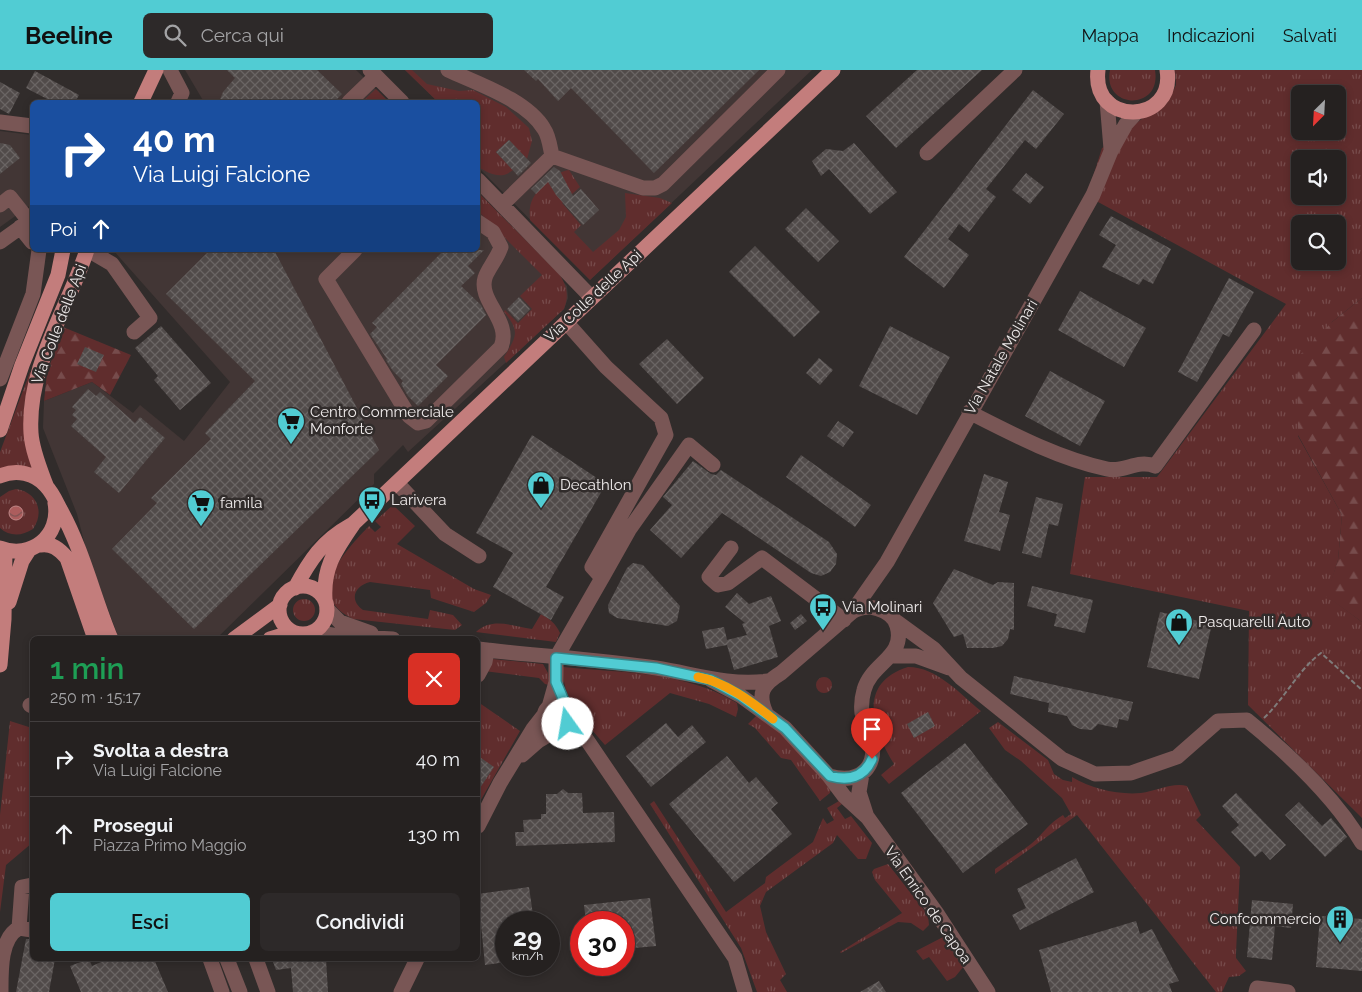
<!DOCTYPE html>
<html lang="it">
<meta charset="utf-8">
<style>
body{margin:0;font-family:Raleway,sans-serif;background:#2d2929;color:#f1f3f6;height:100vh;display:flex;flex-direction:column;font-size:19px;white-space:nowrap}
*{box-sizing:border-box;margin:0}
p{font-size:16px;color:#a3a3a5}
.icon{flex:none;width:28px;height:28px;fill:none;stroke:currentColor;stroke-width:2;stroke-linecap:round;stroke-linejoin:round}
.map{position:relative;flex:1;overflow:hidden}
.details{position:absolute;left:30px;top:566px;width:450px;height:325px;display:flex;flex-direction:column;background:#252120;border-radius:8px;box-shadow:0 2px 8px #0003,0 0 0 1px #423e3e}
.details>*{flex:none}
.hud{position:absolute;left:30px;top:30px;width:450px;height:152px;border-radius:8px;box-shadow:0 2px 8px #0003,0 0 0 1px #423e3e;background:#1a4fa0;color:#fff;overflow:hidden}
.needle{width:32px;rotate:204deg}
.tools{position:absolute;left:1291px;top:15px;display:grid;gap:10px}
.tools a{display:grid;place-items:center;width:55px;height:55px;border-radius:8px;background:#252120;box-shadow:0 2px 8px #0003,0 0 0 1px #423e3e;font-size:25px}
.speed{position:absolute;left:495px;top:841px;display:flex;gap:10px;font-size:25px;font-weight:700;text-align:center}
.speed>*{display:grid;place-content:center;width:65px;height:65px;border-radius:50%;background:#252120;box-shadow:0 2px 8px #0003,0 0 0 1px #423e3e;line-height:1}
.speed small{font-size:12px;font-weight:400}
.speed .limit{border:8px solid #d22;background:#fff;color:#111}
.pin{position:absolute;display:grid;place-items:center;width:42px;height:42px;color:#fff;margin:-51px -21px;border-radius:50% 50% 50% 0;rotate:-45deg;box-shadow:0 0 5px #0007}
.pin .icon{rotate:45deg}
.me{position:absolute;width:55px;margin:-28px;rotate:347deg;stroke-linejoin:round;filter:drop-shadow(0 0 4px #0008)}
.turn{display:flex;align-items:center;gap:18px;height:105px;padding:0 20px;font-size:22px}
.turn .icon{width:65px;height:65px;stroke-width:2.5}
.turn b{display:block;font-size:35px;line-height:42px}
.then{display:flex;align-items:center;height:48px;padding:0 20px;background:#0003;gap:10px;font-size:19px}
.round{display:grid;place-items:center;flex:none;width:52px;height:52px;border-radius:8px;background:#2d2929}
.head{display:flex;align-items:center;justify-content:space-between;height:85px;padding:0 20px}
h1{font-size:30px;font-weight:600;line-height:38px;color:#1e9e55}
.button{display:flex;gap:10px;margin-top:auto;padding:10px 20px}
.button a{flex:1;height:58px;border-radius:8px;background:#51ccd3;color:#111;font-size:20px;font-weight:600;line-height:58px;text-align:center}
.button a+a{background:#2d2929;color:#f1f3f6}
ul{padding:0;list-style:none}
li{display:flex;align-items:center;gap:15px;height:75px;padding:0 20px;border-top:1px solid #423e3e}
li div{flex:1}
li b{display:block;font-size:19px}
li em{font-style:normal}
header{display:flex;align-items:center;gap:30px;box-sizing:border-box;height:70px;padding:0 25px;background:#51ccd3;color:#111}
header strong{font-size:24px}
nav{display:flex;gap:28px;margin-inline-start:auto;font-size:18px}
.search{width:350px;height:45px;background:#2d2929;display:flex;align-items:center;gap:12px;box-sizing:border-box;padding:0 18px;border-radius:8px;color:#a3a3a5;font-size:19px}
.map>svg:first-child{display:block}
.built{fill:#423635}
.grass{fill:url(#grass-tufts);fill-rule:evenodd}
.forest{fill:url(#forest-firs)}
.water{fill:url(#water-waves);stroke:#c08888}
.building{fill:url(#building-cross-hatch)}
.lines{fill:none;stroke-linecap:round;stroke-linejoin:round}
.path{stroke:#7f7b7a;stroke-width:2;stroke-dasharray:5 2.5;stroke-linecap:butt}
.minor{stroke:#795655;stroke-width:15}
.major{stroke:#c37d7c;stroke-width:15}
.route-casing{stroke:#358589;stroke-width:12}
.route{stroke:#51ccd3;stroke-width:9}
.slow{stroke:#f59e0b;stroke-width:9}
.labels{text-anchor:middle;stroke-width:5;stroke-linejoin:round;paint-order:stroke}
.street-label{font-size:15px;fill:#efebeb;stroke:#312c2b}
.poi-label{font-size:15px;fill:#efebeb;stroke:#312c2b;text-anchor:start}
</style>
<header>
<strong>Beeline</strong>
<div class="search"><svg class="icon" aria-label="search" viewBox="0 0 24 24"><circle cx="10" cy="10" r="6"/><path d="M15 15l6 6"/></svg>Cerca qui</div>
<nav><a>Mappa</a><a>Indicazioni</a><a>Salvati</a></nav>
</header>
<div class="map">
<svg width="1362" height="922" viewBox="0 0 1362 922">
<defs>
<pattern id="grass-tufts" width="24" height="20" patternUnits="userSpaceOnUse" patternTransform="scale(1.25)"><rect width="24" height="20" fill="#602d2d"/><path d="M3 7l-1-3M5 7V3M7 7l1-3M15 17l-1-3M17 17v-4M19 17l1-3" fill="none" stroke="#774c4c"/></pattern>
<pattern id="forest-firs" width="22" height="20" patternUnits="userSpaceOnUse" patternTransform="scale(1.25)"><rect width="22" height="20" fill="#602d2d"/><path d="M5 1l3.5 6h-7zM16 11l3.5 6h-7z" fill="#774c4c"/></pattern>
<pattern id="water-waves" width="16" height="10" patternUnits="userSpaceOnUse" patternTransform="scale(1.25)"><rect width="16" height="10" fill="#ac5d5d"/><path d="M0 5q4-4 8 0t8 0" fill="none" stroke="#7f5353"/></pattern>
<pattern id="building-cross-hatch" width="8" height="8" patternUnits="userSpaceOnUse" patternTransform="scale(1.25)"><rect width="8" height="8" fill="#514b4a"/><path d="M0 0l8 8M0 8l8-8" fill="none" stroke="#6a6564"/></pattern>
</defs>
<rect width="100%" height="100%" fill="#312c2b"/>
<!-- built -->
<path class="built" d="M185 0H356L389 32H204Z
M405 0H812L590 210 478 97V32H438Z
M0 61 32 65V134L0 157Z
M478 122 567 216 568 228 564 239 408 382 403 375 374 404V414L216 569H119L87 483 77 444 43 358 44 331 92 312 133 343 140 335 184 371 230 312 113 180H478Z"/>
<!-- grass -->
<path class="grass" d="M405 0H412L427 14 459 21 473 20 506 37 529 58 532 71 527 89 509 70 496 82 513 100C501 110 490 104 478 97V32H438Z
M1110 0H1155C1162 42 1102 39 1110 0Z
M1175 0H1362V228L1332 252 1298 366 1342 445 1338 490 1327 526 1362 552V748L1248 635 1249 541 1070 504 1085 407H1157L1286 234 1087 126 1102 78 1124 68 1134 55 1143 48 1159 41 1167 33 1176 15ZM1300 24H1338V61H1300ZM1300 89H1338V126H1300ZM1300 154H1338V191H1300Z
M376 19 389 32H367L364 30Z
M569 100 580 117 562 133 581 155 574 162 593 182 619 160 626 147 625 123 660 128 672 133 590 210 530 150C530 146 529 141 530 138 532 121 554 102 569 100Z
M478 122 560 205C567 217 569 225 564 239L506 293 504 287C517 266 520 261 504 242L505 240 518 253 532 239 520 226 542 205 478 141Z
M30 302 33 303C18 341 24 365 35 403L0 401V382Z
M16 419C37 422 45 442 33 459 22 466 10 467 0 458V427L9 421Z
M393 435 415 456 397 474 474 519 491 525 486 533 474 542 431 528 430 520 370 512C354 516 349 530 363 540L428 549 430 540 453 545 462 555 455 560 353 549C303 525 345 481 369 456L375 462 381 457 375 451Z
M293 540a11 11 0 1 1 22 0a11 11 0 1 1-22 0Z
M541 544C550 549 556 554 560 563L556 572 476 562C492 547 512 556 532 559Z
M493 589 543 594 548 603 549 615 545 614 539 608 484 601Z
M563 597C621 603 685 601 737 633L738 639 736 647 709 634 670 623 605 675C584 650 562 631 563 597Z
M908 597C937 597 960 624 981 641L889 714 881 705 894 694C872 658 857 613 908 597Z
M816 615a8 8 0 1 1 16 0a8 8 0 1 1-16 0Z
M478 632 520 661 478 735Z
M758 644 782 661 831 718 830 723 820 731 791 690 781 688 755 658 748 654Z
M10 651 32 658V773L6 795 0 842V745Z
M998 652 1048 690 1054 704 1063 710 1072 712V707C1092 719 1118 725 1141 723 1156 721 1173 712 1187 716L1201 745 1196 750 1240 797 1236 883V888L1246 901 1239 906 1229 907 1222 922H1216L1077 745 995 804V799C1006 791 1019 783 1031 774 1043 764 1049 753 1063 745L1065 748 1071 744 1062 728 1021 691 1005 680 989 658Z
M654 731 726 842 765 813 766 807 813 772 823 748 827 754 834 750 827 738 839 731 842 734 837 738 845 749 851 746 872 773 866 789H858L837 765 833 773 766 822 760 836 766 862 786 904 780 910 787 922H757L741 878 650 734Z
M888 794 928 845 929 855 923 861 911 853 898 852 841 883 840 882 902 843 875 810 872 802 874 799Z
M945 866 964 896 955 907 947 911 929 887 923 890 916 881Z"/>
<!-- forest -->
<path class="forest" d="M1362 228V552L1326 526 1338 490 1342 445 1298 365 1297 288 1332 252Z
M63 257 131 285 110 325 92 312 44 331 47 303Z"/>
<!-- water -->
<path class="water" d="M9 443a7 7 0 1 1 14 0a7 7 0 1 1-14 0Z"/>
<!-- building -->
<path class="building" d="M227 0H317L342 24 334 32H219L223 22 235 8Z
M524 0H759L654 103 571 18 558 31 538 9 536 11Z
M917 0H982L896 78 866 46Z
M35 1 79 25 75 32H53L26 18Z
M0 12 20 23 9 44 0 39Z
M1033 20 1064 44 1036 79 1025 70 986 119 996 127 969 162 959 154 948 169 969 185 944 218 904 187Z
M509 70 531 93 518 106 496 82Z
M0 73 10 75 20 88 0 104Z
M854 73 897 122 870 144 829 99 821 106 812 91 826 79 843 81Z
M554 97 560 101 573 126 581 119 599 140 583 155 556 125 548 112 536 124 531 119Z
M1026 103 1044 117 1030 134 1012 120Z
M806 138 839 171 818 192 785 159Z
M1111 146 1171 179 1153 214 1143 209 1139 215 1102 197 1116 175 1099 165Z
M755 176 820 242 794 267 729 202Z
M210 180H274L379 380 194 559 112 479 157 433 151 428 211 369 205 363 255 311 166 224Z
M444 180H484L468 196 475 203 461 216 481 235 486 245 436 295 448 306 418 336 408 326 401 314 403 311 393 301 386 290 387 289 370 264 377 257 372 253Z
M1229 208 1254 222 1229 267 1223 264 1197 312 1178 302Z
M1080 221 1146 258 1124 297 1058 260Z
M519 227 530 239 518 251 507 239Z
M161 256 211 313 180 340 154 310 158 306 135 278Z
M890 256 950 287 917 345 859 316Z
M667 269 704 308 677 334 639 294Z
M85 277 104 285 96 302 77 294Z
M819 288 833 300 820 315 806 303Z
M1050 301 1105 331 1080 376 1025 346Z
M88 319 96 326 100 322 135 353 140 347 165 368 119 423 94 402 106 387 71 356 77 349 72 345 76 340 72 337Z
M838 351 854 362 843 377 827 366Z
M532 365 606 414 546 517 564 527 551 550 493 517 513 483 476 463Z
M801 385 871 435 855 457 786 407Z
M693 391 711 404 716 405 721 400 829 472 837 484 836 494 830 502 821 506 811 503 722 443 681 488 650 460 672 435 663 427Z
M984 404 1008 412 999 442 1010 445 1000 481 964 471Z
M1036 427 1063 434 1058 456 1049 454 1041 488 1022 483Z
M633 493 643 495 680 536 677 551 668 556 617 548 609 543 608 535 627 498Z
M954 499 993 515 998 512 1014 513V560L1010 559 1008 569 1002 576 993 578H967L963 564 954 567 933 533Z
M1032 516 1093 530 1085 563 1054 556 1057 544 1027 536Z
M737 523 749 534 771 526 781 551 769 556 778 587 734 600 727 575 706 579 702 561 724 557 727 570 747 565 742 554 745 553 725 537Z
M1160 542 1212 554 1199 609 1147 597Z
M801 544 807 551 795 560 790 553Z
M1014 606 1133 632 1128 651 1119 649 1117 658 1098 654 1092 660 1080 659 1072 655 1067 646 1048 642 1049 633 1010 624Z
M928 642 935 656 914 668 907 654Z
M666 653 678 667 692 655 706 672 651 717 626 686Z
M965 673 1028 754 963 803 901 723Z
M727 686 749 713 756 707 778 733 771 739 792 764 734 812 669 734Z
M481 688 494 697 478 721V693Z
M563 719 568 723H582L583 743 614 742 615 772 516 776 515 762H524L523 750 541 749V744H546V724H557Z
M1236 723 1286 775 1270 790 1262 781 1255 787 1231 762 1239 755 1222 736Z
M1299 732 1322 756 1331 748 1347 767 1325 787 1285 745Z
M1076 788 1094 822 1020 860 1012 845 1026 838 1017 819Z
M529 817 534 852H506V892L485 895 478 824Z
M650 828 656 876 624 879V852H586L584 835Z
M1252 830 1293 834 1291 858 1275 856 1272 890 1247 887Z
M1320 846 1362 849V901L1316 897Z
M1136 851 1140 864 1152 859 1179 911 1169 914 1172 922H1051L1039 880Z
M26 869H32V889H55L49 922H16Z
M89 889 92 896 108 889H154L168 922H81L70 896Z
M272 889H326L328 922H293L291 898 276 900Z
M879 911 886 922H860Z"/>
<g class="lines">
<!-- path -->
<path class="path" d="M1264 648C1285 628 1298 600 1321 583L1362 620"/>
<!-- minor -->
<path class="minor" d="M170 0 182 23 178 32
M370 0 402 32
M448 0C478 14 527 30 544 59 549 66 550 77 552 86
M1107 31 1111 79
M349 32 376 6
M0 52 32 56
M927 83 1015 0
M478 110 592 228
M0 135 10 127 29 151
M502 135 552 86 643 118H655L663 114 778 0
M20 157 32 172
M0 172 32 149
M88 180 112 194 150 248 134 262
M355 180 326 209 409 346 418 353 426 351 501 277C512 251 478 231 485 208 487 200 497 189 501 177L493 162 478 152
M0 309 33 224 39 180
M969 342C1014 365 1058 388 1107 399 1124 403 1137 389 1155 396L1254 260
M397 413 445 464 479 486
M731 478 709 507 718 515 728 513 762 488 844 550
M602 508 629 460 689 375 713 395
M327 539 340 552 371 563
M852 542 887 492 1093 125 1111 81 1126 54 1136 43
M897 552 934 579 961 608 1062 689 1095 704 1131 703 1177 687 1218 651 1247 650C1290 685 1334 726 1362 773
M312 562 339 566 393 569
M478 579C537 586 597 589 656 598 695 604 727 616 768 611
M891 586H916L949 598
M478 605 485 592 487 580
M711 610 741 626 785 658 829 706C861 715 880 696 870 664 868 657 864 650 862 643 861 635 862 627 864 620 871 593 906 587 897 556 895 547 886 541 878 539 869 536 860 537 852 542L781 603C763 614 757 623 766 643
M544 647a13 13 0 1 1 26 0a13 13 0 1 1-26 0Z
M30 635 32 636
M549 637 556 612V588L602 508 592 497 666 365 661 348 606 297 566 252
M570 645 735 888 745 922
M522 685 538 671 557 660
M862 704 859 722 867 747
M829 706 844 726 868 748 938 845 988 922
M478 756 500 713 533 659 544 645
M32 815 22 817 19 858 32 860
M210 889 222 922
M227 889 240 922
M256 889 268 922
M1 922C1 901 0 868 19 858
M401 922 417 889
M1256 922 1257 918 1288 922"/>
<!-- major -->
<path class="major" d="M1098 0C1091 57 1176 55 1167 0
M141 32 156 0
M0 360 22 295 58 205 63 180
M0 406C16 399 35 403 46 416 52 422 56 431 60 439 83 480 93 526 111 569
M46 415C40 399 32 380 31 363 27 297 67 241 87 180
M40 475C52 473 59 479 67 488L95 569
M0 478C31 490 61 466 55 433
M279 540a24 24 0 1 1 48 0a24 24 0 1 1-48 0Z
M295 518C310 490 322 471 351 455
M325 529C323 496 336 480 354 453L833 0
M9 532 22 491 29 480
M234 569 280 535
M270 569 293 562
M0 595 4 549 5 480"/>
</g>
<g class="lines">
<!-- route casing -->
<g class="route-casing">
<path id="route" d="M568 654 570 645 556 612V588L656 598 711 610 741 626 785 658 830 706C848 711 864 708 872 689"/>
</g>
<!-- route -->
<use href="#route" class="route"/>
<!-- slow -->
<path class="slow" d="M698 607C725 612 751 631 773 649"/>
</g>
<!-- icons -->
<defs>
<g id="supermarket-pin" transform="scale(1.4375)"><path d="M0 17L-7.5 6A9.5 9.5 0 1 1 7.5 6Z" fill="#51ccd3" stroke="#312c2b"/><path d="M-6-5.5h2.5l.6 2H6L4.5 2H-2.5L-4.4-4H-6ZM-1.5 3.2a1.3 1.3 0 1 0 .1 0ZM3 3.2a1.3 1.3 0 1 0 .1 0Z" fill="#111"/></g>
<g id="shop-pin" transform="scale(1.4375)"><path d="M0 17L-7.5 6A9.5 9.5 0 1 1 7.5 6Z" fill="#51ccd3" stroke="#312c2b"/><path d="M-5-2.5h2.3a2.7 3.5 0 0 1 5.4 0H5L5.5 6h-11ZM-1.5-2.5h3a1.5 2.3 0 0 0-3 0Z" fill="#111"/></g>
<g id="bus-pin" transform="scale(1.4375)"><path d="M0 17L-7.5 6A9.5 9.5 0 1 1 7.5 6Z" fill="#51ccd3" stroke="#312c2b"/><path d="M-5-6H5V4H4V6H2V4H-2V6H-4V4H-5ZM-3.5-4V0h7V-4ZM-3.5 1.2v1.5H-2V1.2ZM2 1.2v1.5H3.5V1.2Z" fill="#111"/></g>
<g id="building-pin" transform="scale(1.4375)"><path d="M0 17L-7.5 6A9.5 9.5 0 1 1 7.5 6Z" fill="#51ccd3" stroke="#312c2b"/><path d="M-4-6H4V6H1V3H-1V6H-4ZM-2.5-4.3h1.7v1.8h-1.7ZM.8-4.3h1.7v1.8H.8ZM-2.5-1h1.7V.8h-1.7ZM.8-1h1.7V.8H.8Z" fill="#111"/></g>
</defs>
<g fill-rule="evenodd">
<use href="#supermarket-pin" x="291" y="351"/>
<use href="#shop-pin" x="541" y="415"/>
<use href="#bus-pin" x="372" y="430"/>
<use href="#supermarket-pin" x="201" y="433"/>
<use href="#bus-pin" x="823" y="537"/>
<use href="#shop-pin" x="1179" y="552"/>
<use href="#building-pin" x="1340" y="849"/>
</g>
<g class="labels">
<!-- street labels -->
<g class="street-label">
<text transform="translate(593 226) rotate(-43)" y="5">Via Colle delle Api</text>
<text transform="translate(59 254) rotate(-69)" y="5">Via Colle delle Api</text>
<text transform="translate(1001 287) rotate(-60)" y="5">Via Natale Molinari</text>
<text transform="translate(928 835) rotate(55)" y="5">Via Enrico de Capoa</text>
</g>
<!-- poi labels -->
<g class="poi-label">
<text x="310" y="347">Centro Commerciale<tspan x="310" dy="17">Monforte</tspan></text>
<text x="560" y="420">Decathlon</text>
<text x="391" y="435">Larivera</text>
<text x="220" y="438">famila</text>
<text x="842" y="542">Via Molinari</text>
<text x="1198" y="557">Pasquarelli Auto</text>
<text x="1321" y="854" text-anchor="end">Confcommercio</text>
</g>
</g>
</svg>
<div class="tools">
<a><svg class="needle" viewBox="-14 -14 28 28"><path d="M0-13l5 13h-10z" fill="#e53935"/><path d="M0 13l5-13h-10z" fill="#a3a3a5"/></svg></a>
<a><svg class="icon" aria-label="sound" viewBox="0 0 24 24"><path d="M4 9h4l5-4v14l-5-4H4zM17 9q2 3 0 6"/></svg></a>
<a><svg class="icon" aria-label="search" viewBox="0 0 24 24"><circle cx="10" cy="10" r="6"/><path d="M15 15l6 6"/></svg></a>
</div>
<div class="speed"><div>29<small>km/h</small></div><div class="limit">30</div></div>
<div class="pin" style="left:872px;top:689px;background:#d93025"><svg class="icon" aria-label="arrive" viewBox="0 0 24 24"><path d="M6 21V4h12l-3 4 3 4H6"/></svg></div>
<svg class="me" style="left:568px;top:654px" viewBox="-20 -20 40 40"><circle r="19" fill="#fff"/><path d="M0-13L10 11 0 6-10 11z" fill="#51ccd3"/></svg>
<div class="hud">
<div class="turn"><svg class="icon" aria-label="right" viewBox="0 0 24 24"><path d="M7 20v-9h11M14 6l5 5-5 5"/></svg><div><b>40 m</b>Via Luigi Falcione</div></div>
<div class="then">Poi<svg class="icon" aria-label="ahead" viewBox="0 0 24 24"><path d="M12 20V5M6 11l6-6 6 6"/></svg></div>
</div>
<section class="details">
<div class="head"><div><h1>1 min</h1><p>250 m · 15:17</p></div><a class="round" style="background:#d93025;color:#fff"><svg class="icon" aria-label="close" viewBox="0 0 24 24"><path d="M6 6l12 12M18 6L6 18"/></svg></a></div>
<ul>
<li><svg class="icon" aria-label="right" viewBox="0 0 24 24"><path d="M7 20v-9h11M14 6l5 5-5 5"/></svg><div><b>Svolta a destra</b><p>Via Luigi Falcione</p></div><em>40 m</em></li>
<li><svg class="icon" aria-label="ahead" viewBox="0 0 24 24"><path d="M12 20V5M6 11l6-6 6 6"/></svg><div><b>Prosegui</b><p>Piazza Primo Maggio</p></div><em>130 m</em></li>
</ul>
<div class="button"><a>Esci</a><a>Condividi</a></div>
</section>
</div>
